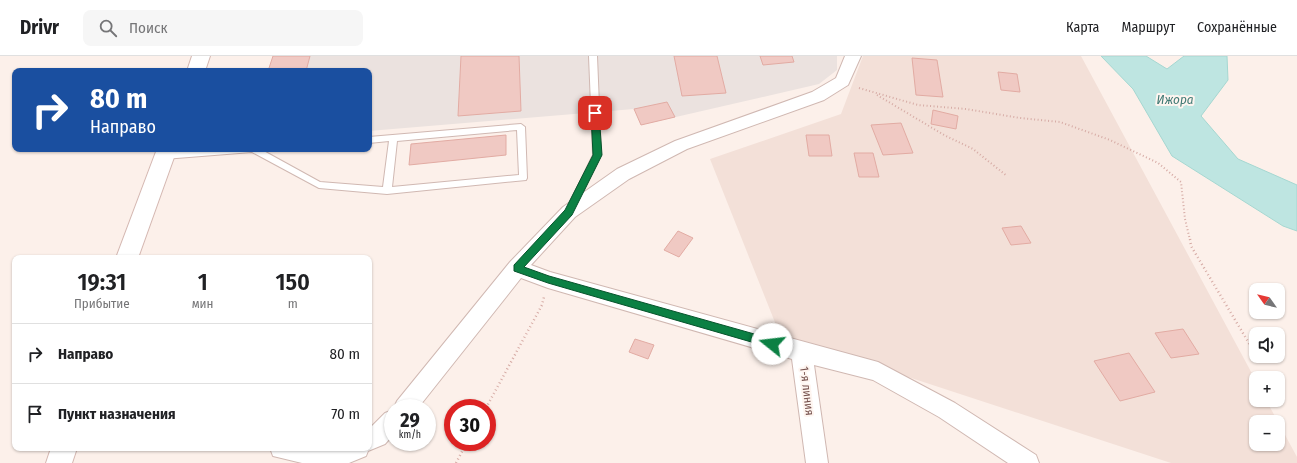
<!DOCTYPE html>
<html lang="ru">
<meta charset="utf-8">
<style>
body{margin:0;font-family:"Fira Sans Condensed",sans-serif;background:#f6f6f6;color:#202124;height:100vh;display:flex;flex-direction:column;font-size:15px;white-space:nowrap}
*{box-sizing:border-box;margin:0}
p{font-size:13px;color:#757577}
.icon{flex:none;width:22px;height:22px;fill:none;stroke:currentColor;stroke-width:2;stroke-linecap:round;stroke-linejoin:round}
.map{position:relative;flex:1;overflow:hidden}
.drawer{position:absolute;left:12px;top:199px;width:360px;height:196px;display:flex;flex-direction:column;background:#fff;border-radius:8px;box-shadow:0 1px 3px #0004}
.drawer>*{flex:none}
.hud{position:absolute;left:12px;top:12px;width:360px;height:84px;border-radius:8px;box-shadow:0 1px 3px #0004;background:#1a4fa0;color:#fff;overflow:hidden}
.needle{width:26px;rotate:304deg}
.controls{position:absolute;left:1249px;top:227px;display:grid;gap:8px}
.controls a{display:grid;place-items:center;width:36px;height:36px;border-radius:8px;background:#fff;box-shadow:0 1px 3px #0004;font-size:20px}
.speed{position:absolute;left:384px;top:343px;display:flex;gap:8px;font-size:20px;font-weight:700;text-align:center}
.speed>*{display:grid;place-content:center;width:52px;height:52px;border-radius:50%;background:#fff;box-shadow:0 1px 3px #0004;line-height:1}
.speed small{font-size:10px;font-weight:400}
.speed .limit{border:6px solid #d22;background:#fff;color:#111}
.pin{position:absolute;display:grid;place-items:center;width:34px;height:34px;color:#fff;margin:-17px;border-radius:8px;box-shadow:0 2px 6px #0006}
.me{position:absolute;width:44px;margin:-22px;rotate:286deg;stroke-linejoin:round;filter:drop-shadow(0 0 3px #0008)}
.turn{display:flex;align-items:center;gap:14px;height:84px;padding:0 12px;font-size:18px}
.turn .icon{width:52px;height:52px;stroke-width:2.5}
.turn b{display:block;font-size:28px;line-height:34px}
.eta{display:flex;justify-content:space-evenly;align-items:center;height:68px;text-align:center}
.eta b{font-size:24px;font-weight:600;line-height:28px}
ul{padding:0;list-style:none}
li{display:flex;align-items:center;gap:12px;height:60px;padding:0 12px;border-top:1px solid #e0e0e0}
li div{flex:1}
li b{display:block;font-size:15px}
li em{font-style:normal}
header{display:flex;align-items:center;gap:24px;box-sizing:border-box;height:56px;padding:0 20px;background:#fff;border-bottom:1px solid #e0e0e0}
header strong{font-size:19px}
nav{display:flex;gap:22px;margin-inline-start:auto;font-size:14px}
.search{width:280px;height:36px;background:#f6f6f6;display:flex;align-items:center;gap:10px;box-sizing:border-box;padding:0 14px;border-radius:8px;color:#757577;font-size:15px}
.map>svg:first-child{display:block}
.residential{fill:#f3e0d8;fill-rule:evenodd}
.industrial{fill:#ebe2df}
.water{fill:#bee5e1;stroke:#a5d7d1}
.building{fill:#f0c9c3;stroke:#e2aba3}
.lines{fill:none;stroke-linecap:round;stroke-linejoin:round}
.service-casing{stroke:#d0b8b2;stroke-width:2}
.minor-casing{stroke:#d0b8b2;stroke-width:2}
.secondary-casing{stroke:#d5b8b2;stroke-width:2}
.path-far1{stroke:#d6aba5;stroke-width:2;stroke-dasharray:1 2.5;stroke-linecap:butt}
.path{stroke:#d6aba5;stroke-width:2.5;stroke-dasharray:1 3;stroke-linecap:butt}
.service{fill:#fff;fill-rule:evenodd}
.minor{fill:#fff;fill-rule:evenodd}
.secondary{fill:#fff;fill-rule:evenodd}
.route{fill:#0b8043;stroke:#07532c}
.labels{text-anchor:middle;stroke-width:4;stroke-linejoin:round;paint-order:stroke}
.street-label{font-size:12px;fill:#76524e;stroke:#fef5f0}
.water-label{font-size:13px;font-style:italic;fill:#427a75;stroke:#fef5f0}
</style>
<header>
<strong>Drivr</strong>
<div class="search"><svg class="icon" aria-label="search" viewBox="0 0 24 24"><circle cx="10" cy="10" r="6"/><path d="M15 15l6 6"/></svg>Поиск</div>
<nav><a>Карта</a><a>Маршрут</a><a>Сохранённые</a></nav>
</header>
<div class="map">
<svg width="1297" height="407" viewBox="0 0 1297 407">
<rect width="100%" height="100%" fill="#fcf0ea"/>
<!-- residential -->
<path class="residential" d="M863 0H1081L1256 325V344H1266L1297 401V407H1171L780 279 710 103 841 58ZM1256 366H1278V388H1256Z"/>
<!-- industrial -->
<path class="industrial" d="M273 0H837V14L819 28 641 69 634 53 369 75V15H268Z"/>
<!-- water -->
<path class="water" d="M1101 0H1146L1167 13 1184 0H1227L1228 24 1201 60 1238 103 1297 129V175L1283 170 1172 100 1133 33Z"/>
<!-- building -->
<path class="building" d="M273 0H310L306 15H268Z
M461 0H519L521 55 458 60Z
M674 0H717L726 37 682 40Z
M760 0H792L794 6 763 9Z
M912 2 937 4 943 41 916 39Z
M998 16 1017 18 1020 36 1001 34Z
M667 46 675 61 641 69 634 53Z
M933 54 958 60 956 73 931 68Z
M901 67 913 97 883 99 871 69Z
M506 79V99L409 109 411 88Z
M806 79H829L832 100H809Z
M854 97H873L879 121H859Z
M1021 170 1031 187 1011 189 1002 172Z
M678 175 693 182 679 201 664 194Z
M1183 273 1199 298 1171 302 1155 277Z
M635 283 654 289 648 303 629 296Z
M1129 297 1155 336 1120 345 1094 305Z"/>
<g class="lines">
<!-- service casing -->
<g class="service-casing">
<path id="service" d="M589 0H597L601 99 574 154 571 155 567 152 593 99Z
M521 68 525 71 527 122 526 124 387 138 319 132 252 96 164 103 160 100 164 97 216 93H260L320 126 383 131 389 85 369 87V81ZM517 74 519 119 392 131 397 85Z"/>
</g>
<!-- minor casing -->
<g class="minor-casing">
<path id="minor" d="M845 0H861L848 29 824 44 687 93 629 123 575 161 531 209 550 216 878 306 955 347 1036 399 1039 407H1008L939 361 873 324 814 309 828 407H806L792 303 548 232 521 222 418 352H394L397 345 510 206 563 151 617 113 675 85 812 36 836 22Z
M393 354V379L385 388 368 395 366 400 349 407H302L273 400 270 392H369V373L385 357Z"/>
</g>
<!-- secondary casing -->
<g class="secondary-casing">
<path id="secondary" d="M192 0H210L205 15H187Z
M157 93H177L138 202H116Z
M51 392H77L72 407H46Z"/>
</g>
<!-- path-far1 -->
<path class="path-far1" d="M859 32 918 49 966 53 1020 62 1060 66 1110 84 1158 107 1181 126 1185 163 1190 184
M877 39 944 79 973 93 1007 120"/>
<!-- path -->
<path class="path" d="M1190 183 1191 190 1256 299
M486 352 542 249 544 241
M456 407 467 386"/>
<!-- service -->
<use href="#service" class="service"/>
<!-- minor -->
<use href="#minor" class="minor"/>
<!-- secondary -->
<use href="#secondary" class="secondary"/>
</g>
<!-- route -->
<path class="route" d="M595 54 599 57 602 99 572 159 524 211 549 220 772 283 776 284 777 288 776 291 772 292 548 227 514 215V209L565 154 593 99 591 57Z"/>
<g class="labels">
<!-- street labels -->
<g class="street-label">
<text transform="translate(807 335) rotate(83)" y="4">1-я линия</text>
</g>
<!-- water labels -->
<g class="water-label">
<text x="1175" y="48">Ижора</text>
</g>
</g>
</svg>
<div class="controls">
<a><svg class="needle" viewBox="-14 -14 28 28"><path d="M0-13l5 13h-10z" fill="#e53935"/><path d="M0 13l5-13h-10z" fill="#757577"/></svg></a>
<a><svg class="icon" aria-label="sound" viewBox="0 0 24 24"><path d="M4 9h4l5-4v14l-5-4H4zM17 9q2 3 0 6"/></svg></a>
<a>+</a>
<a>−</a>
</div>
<div class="speed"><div>29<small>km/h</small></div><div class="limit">30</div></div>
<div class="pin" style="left:595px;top:57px;background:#d93025"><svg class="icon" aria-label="arrive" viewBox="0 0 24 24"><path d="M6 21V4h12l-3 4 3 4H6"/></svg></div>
<svg class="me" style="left:772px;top:288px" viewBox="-20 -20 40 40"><circle r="19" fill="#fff"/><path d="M0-13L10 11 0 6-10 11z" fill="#0b8043"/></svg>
<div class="hud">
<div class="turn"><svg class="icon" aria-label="right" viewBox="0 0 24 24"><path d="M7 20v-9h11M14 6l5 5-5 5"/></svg><div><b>80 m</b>Направо</div></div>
</div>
<section class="drawer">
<div class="eta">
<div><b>19:31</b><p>Прибытие</p></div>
<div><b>1</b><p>мин</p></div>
<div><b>150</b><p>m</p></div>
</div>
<ul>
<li><svg class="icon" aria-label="right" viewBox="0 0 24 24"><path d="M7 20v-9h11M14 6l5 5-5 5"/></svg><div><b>Направо</b></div><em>80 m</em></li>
<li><svg class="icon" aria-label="arrive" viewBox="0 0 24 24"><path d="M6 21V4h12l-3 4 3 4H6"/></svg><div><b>Пункт назначения</b></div><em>70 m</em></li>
</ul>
</section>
</div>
